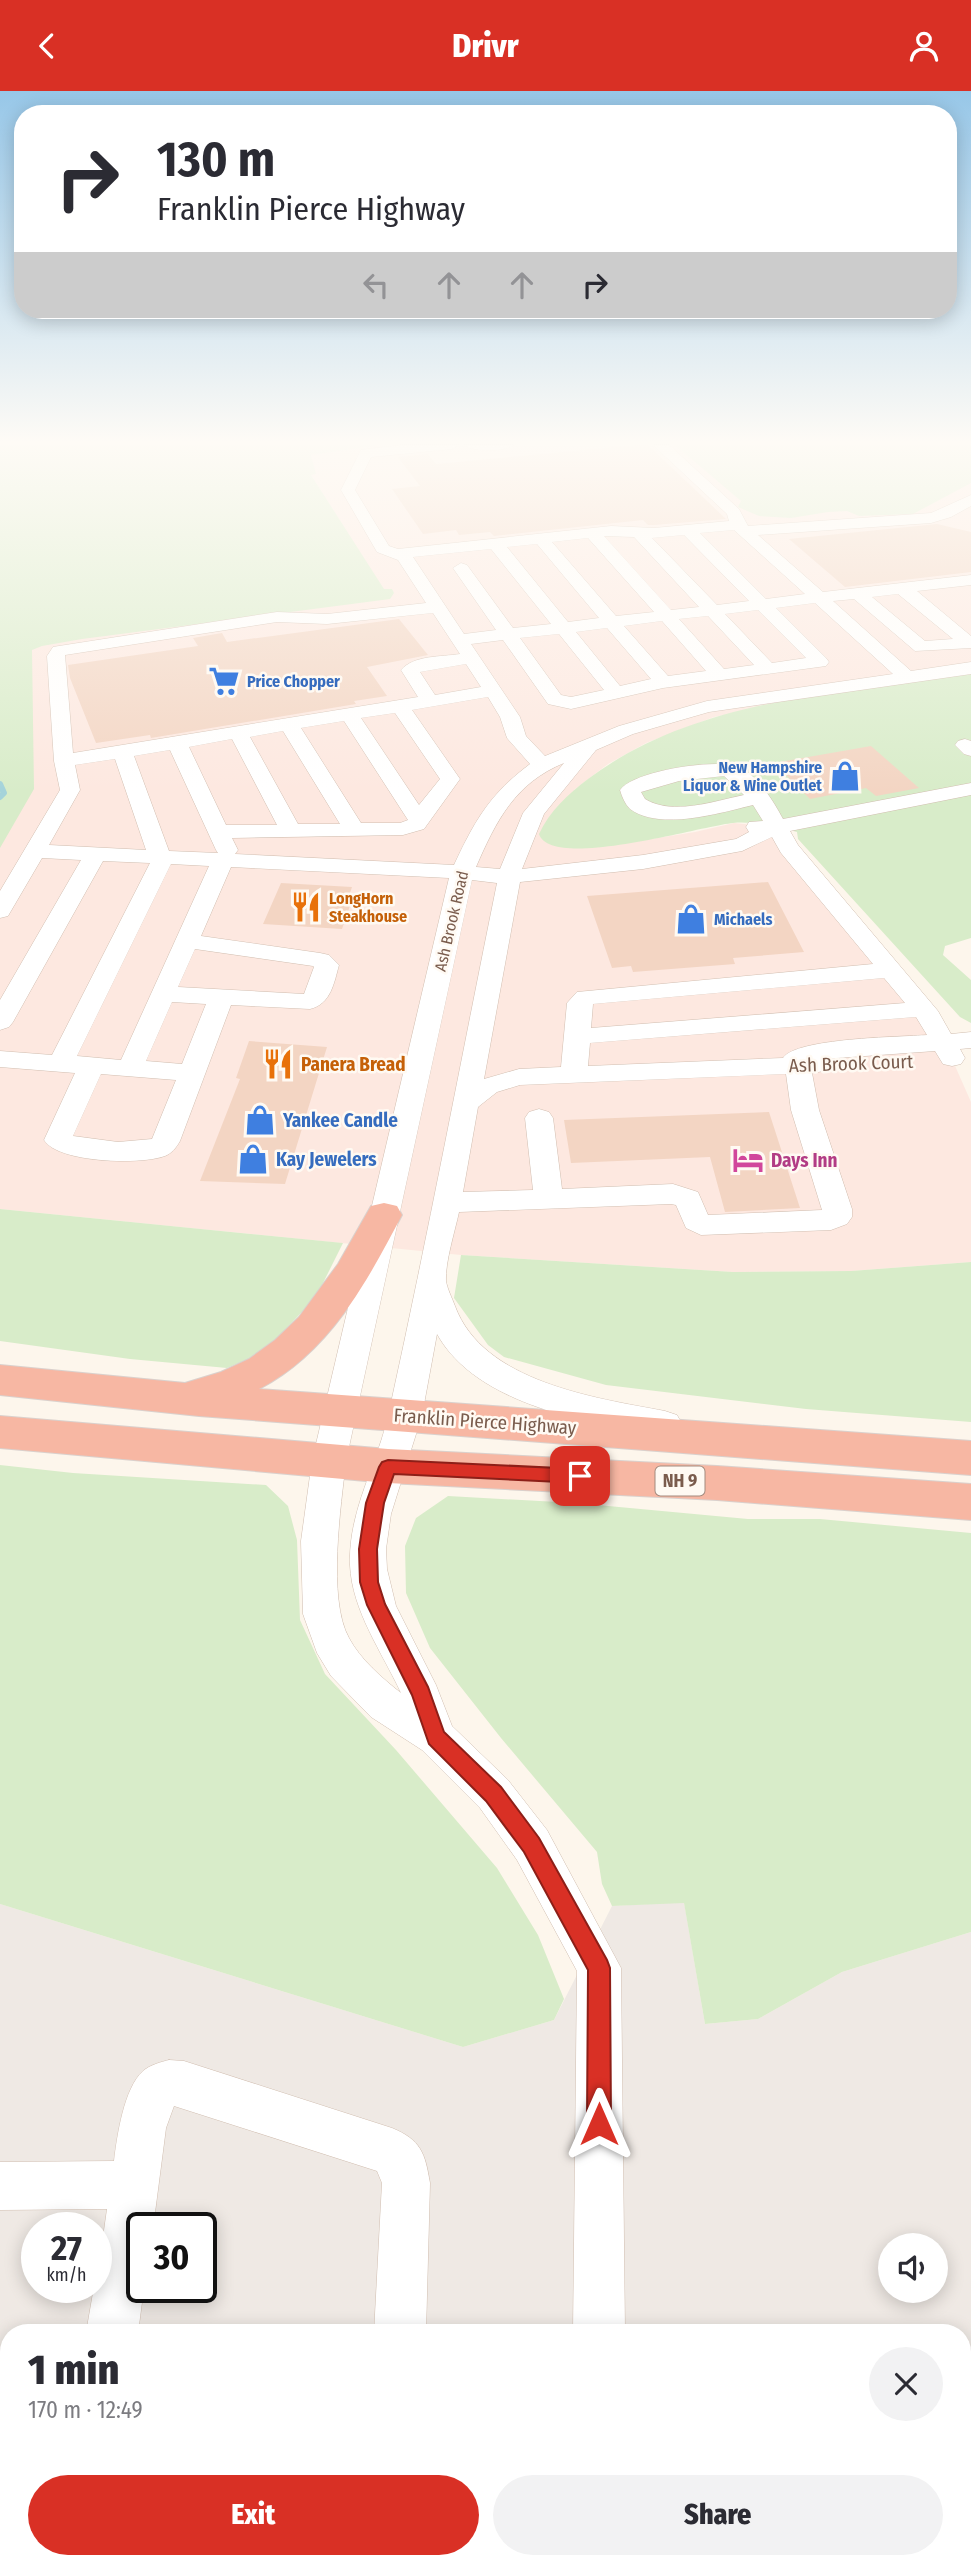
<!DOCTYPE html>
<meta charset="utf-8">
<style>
body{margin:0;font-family:"Fira Sans Condensed",sans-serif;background:#f2f2f3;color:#2b2b33;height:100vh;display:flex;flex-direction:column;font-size:26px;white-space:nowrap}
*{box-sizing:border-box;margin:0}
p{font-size:23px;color:#7c7c81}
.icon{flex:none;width:38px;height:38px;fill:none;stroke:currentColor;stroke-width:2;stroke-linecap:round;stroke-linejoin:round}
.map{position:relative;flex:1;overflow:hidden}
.panel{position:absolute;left:0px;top:2233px;width:971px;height:245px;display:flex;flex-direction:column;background:#fff;border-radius:28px 28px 0 0;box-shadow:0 4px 18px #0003}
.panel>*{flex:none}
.hud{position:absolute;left:14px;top:14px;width:943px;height:214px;border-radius:28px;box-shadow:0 4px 18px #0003;background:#fff;color:#2b2b33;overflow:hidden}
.controls{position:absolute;left:878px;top:2142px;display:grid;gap:14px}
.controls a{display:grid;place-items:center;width:70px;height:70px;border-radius:50%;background:#fff;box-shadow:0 4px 18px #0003;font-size:35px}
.speed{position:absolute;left:21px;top:2121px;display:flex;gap:14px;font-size:35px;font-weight:700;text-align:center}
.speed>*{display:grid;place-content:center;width:91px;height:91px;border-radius:50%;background:#fff;box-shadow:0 4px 18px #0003;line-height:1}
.speed small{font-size:18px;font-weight:400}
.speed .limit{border:4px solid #111;border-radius:10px;background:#fff;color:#111}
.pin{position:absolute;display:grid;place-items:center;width:60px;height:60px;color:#fff;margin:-30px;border-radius:14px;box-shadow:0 4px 10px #0006}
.me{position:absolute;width:77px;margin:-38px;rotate:0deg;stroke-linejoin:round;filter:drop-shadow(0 0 5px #0008)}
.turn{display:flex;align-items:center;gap:24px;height:147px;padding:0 28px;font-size:32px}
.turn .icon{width:91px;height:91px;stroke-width:2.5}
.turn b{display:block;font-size:49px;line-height:60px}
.lanes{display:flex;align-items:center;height:66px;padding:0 28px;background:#0003;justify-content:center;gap:35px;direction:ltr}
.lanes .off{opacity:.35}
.round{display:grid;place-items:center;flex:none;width:74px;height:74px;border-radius:37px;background:#f2f2f3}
.headline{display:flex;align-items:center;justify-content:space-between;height:119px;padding:0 28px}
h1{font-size:42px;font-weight:800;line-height:52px}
.cta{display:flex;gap:14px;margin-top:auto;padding:14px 28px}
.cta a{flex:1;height:80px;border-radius:42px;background:#d93025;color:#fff;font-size:28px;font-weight:800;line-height:80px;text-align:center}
.cta a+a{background:#f2f2f3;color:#2b2b33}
header{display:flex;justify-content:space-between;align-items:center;height:91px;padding:0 28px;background:#d93025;color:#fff;font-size:32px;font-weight:800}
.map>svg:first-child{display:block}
.commercial{fill:#fde8e0}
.industrial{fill:#efe9e4;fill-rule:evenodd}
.green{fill:#d8ecc9}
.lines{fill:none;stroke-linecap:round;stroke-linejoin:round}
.stream{stroke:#a5d3da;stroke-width:6}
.building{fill:#f3d5c3}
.minor-casing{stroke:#d1beb0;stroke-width:1}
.highway-casing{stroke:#dad1cd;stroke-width:2}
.minor{fill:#fff;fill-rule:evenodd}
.highway{fill:#f7b7a3;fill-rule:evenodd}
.route{fill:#d93025;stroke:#8d1f18;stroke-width:2}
.labels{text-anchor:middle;stroke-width:5;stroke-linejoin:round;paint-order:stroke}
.far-shop-label{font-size:16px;font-weight:bold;fill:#366cbe;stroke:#fffaf3;text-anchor:start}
.far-food-label{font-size:16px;font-weight:bold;fill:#c56008;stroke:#fffaf3;text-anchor:start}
.far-street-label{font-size:16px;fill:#7a5c4d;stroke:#fffaf3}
.shield{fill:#fffaf3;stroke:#a28b7f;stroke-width:2}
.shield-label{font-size:18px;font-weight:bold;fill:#7a5c4d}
.street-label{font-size:19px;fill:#7a5c4d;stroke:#fffaf3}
.food-label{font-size:19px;font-weight:bold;fill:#c56008;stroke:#fffaf3;text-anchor:start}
.shop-label{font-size:19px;font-weight:bold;fill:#366cbe;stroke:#fffaf3;text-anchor:start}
.hotel-label{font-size:19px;font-weight:bold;fill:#b23c85;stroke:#fffaf3;text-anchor:start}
</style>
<header><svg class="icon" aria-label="back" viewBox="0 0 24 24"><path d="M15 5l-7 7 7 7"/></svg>Drivr<svg class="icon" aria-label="person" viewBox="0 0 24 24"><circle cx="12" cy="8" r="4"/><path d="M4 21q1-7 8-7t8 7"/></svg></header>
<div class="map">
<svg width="971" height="2478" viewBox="0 0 971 2478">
<rect width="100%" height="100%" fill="#fdf6ec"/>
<!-- commercial -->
<path class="commercial" d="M323 354H971V583L797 609 714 626 646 652 608 673 574 699 600 756 695 741 734 732 775 736 952 968 971 1011V1171L851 1180 733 1181 461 1164 0 1118V706L18 554 387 504 294 357Z"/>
<!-- industrial -->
<path class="industrial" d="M684 1811 705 1933 758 1928 842 1881 971 1841V2478H0V1813L463 1956 554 1929 612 1815ZM37 2137H96V2196H37ZM142 2137H201V2196H142ZM891 2154H936V2200H891ZM9 2242H962V2469H9Z"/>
<!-- green -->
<path class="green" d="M0 354H380L311 364 316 383 311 384 384 498H392L394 502 390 508 82 548 42 555 32 559 34 698 0 757Z
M675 354H971V392L913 423 859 425 847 420 828 421 791 427 759 425 738 416 741 410Z
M971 583V847L945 855 943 864 971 889V932L960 926 798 748 797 741C777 736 754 730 733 732 701 735 551 780 539 743 549 721 569 702 588 688 696 607 842 602 971 583Z
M0 1118 343 1152 316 1206 264 1261 227 1277 130 1268 0 1250Z
M461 1164 733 1181 851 1180 971 1171V1331L806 1318 606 1294 504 1266 488 1254 454 1207Z
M0 1374 73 1382 266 1394 288 1415 297 1449 300 1529 325 1583 396 1659 497 1777 538 1844 564 1908 554 1929 463 1956 0 1813Z
M448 1405 576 1412 748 1428H820L971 1442V1841L842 1881 758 1928 705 1933 684 1812 612 1815 602 1793 597 1761 501 1647 430 1557 406 1502 405 1455 416 1427Z"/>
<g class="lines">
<!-- stream -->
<path class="stream" d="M0 693 4 702 0 706"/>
</g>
<!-- building -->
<path class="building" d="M636 354H648L726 428 654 434H648L643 429 494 445 490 441 459 444 456 439 423 443 392 398 420 395 398 366 428 363 436 373Z
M937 433 971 441V481L845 496 789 448Z
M399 528 428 564 367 576 387 605 354 610 356 613 151 647 150 644 96 652 70 587 68 574 198 555 193 547 222 542 227 551Z
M871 655 919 697 876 705 866 697 810 708 774 672Z
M768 791 804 861 733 867 735 873 633 881 631 875 612 877 587 805Z
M281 792 352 796 349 805 353 806 342 838 263 833Z
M249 950 327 956 285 1093 200 1090 240 988 236 987Z
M769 1021 800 1117 725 1121 710 1066 571 1072 564 1029Z"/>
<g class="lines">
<!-- minor casing -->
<g class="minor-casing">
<path id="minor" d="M403 354H459L452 358 371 366 355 399 389 455 398 458 611 435 654 437 729 430 727 423 653 354H669L739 418 748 435 931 422 971 404V415L951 426 931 432 758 444 823 501 971 484V494L917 500 971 545V557L915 560 854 508 833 510 911 580 971 571V583L709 621 633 643 596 659 544 723 522 778 643 764 736 748 749 741 746 736 749 731 763 730 753 714C720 722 660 740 630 718 625 713 622 706 620 699 633 680 717 667 738 676 757 683 774 711 783 728L971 692V704L790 740 798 754 938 920 951 943 971 941V957L960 958 965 967 961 973 952 975 943 973 935 960 823 968 828 974 824 980 812 982 819 1019 852 1118V1126L847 1133 831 1139 701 1144 686 1137 676 1114 671 1113 459 1121C455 1140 445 1171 446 1190 447 1197 452 1207 455 1215 483 1291 595 1307 665 1320L677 1324 682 1333 677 1342 665 1346C591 1332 477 1315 437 1243L422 1324 391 1423 386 1458 387 1478 396 1515 436 1594 452 1635 508 1689 547 1739 621 1877 625 2242H573L577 1880 517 1769 480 1717 422 1659 371 1626 331 1585 317 1562 303 1523 301 1450 312 1370 449 787 231 776 201 845 320 862 329 864 339 874C334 892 331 913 310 918L231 914 180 1050C176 1057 172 1062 165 1065 141 1074 58 1072 44 1049L75 982 0 976V960L52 964 150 772 103 770 13 931 9 936 0 939V909L81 769 42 767 8 825 0 827V800L60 699 54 670 47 565 53 556 59 555 277 521 327 523 426 512 398 469 377 461 341 399 361 359ZM734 439 805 503 766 508 700 442ZM684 444 749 510 717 514 652 447ZM604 445 634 446 699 516 671 519ZM588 447 654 521 616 525 552 451ZM537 453 599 527 568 531 507 456ZM491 458 551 533 513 537 467 474 461 472 453 477 496 539 464 543 413 466ZM898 503 953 548 925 550 872 506ZM815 512 893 583 707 610 619 635 545 665 526 645 520 626 471 553 503 549 548 613 571 618 663 597 826 575 829 571 826 567 776 517ZM758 519 806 567 772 572 725 523ZM433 522 460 563C441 566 414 564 401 579L418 606 73 662 65 564 277 531 327 533ZM708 525 754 574 724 578 679 528ZM662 530 706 580 668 585 624 535ZM607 537 651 588 620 595 576 541ZM559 543 604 599 571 606 561 604 520 547ZM466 573 481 596 435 604 420 581ZM488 606 500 626 507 647 530 673C490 703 475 729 454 774L235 763 238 759 232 747 403 744 424 738 460 688 412 619ZM395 622 440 688 419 714 361 627ZM344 630 408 729 400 732H361L301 637ZM283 640 340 733H298L250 646ZM232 648 277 734H226L189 656ZM170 659 216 759 218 762 169 760 134 665ZM115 668 146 759 49 754 80 699 75 674ZM564 672 523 722 500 778 476 776C496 730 515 692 564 672ZM724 685 744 704C714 710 673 725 645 708L641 701 679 690ZM772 746 781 762 873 873 577 901 567 912 561 976 519 978 484 988 520 791 643 778 742 760ZM171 773 209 775 121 969 77 965ZM472 789 497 792C461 969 428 1144 389 1321 378 1373 348 1419 350 1474 352 1520 382 1561 401 1602 382 1587 360 1568 349 1547 327 1508 341 1414 346 1370ZM195 858 313 875 314 876 304 903 178 896ZM884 887 905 912 591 937 593 913ZM172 911 206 913 182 973 146 970ZM916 926 927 944C900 946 796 947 783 967L588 975 590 952ZM101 983 176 989 152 1048 118 1051 73 1045ZM786 983 791 1019 822 1119 708 1124 698 1101 673 1093 562 1098 553 1027 549 1021 539 1018 529 1021 525 1027 533 1099 463 1101 478 1016 497 1001 520 994Z
M464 354H514C504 361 474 361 464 354Z
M965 648 971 650V665L964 663 955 654 958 650Z
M169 1969 184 1970 392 2037C421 2049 425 2062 430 2092L426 2242H374L382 2092 377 2080 174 2015 166 2037 153 2137H142V2196H144L138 2242H86L94 2196H96L107 2118 0 2119V2071L114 2070C117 2045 124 1997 143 1980 150 1974 161 1971 169 1969Z
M962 2380 971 2381V2435L962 2434Z
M49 2469H105L104 2478H48Z
M363 2469H419V2478H363Z
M571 2469H627V2478H571Z"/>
</g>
<!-- highway casing -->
<g class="highway-casing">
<path id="highway" d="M384 1112 397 1115 402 1124C367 1191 329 1262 259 1298L971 1350V1384L199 1325 0 1304V1274L185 1292 221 1281 249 1268 275 1249 299 1226 338 1173 371 1115Z
M0 1325 388 1358 717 1375 971 1393V1429L717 1409 388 1392 0 1357Z"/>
</g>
<!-- minor -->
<use href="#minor" class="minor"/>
<!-- highway -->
<use href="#highway" class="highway"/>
</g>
<!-- sky -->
<linearGradient id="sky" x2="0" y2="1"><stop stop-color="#97c7e8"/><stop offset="0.5" stop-color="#fefbf6"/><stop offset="1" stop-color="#fefbf6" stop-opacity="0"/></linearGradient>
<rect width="971" height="701" fill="url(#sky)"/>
<!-- route -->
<path class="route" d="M388 1369 580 1378 586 1380 588 1385 586 1390 580 1392 394 1383 384 1412 377 1458 378 1491 385 1513 428 1596 444 1641 501 1696 539 1747 607 1869 610 1877 611 2033 607 2042 599 2045 591 2042 587 2033 588 1879 524 1761 486 1710 429 1653 412 1604 367 1514 360 1491 359 1458 366 1412 379 1376 382 1371Z"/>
<!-- icons -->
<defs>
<g id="supermarket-bare" transform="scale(2.415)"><path d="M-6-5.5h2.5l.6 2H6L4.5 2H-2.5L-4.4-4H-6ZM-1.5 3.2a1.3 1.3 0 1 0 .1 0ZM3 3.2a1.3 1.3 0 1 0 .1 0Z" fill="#3f7fe0" stroke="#fffaf3" stroke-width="2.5" paint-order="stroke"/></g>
<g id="shop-bare" transform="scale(2.415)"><path d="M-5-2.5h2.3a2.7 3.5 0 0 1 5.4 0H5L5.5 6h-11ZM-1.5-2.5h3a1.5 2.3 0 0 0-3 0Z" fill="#3f7fe0" stroke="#fffaf3" stroke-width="2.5" paint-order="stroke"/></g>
<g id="restaurant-bare" transform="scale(2.415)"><path d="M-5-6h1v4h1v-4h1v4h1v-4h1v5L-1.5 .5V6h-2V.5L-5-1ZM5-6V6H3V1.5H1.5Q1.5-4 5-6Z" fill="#e8710a" stroke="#fffaf3" stroke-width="2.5" paint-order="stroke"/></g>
<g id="hotel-bare" transform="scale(2.415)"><path d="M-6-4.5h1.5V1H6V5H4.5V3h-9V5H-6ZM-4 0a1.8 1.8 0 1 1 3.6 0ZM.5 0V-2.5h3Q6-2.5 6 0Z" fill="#d1479c" stroke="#fffaf3" stroke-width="2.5" paint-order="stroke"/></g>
</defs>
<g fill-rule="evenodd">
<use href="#supermarket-bare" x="224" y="590"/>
<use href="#shop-bare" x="845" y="685"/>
<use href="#restaurant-bare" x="306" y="816"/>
<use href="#shop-bare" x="691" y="828"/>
<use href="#restaurant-bare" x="278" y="973"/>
<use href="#shop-bare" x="260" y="1029"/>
<use href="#shop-bare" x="253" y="1068"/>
<use href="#hotel-bare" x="748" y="1069"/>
</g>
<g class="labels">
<!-- far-shop labels -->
<g class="far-shop-label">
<text x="247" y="596">Price Chopper</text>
<text x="822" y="682" text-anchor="end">New Hampshire<tspan x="822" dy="18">Liquor &amp; Wine Outlet</tspan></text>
<text x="714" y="834">Michaels</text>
</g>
<!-- far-food labels -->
<g class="far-food-label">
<text x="329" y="813">LongHorn<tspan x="329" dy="18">Steakhouse</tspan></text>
</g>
<!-- far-street labels -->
<g class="far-street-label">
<text transform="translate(451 830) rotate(-77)" y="6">Ash Brook Road</text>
</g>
<!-- shield labels -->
<rect class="shield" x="655.5" y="1375.5" width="49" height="29" rx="5"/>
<g class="shield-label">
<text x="680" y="1396">NH 9</text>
</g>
<!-- street labels -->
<g class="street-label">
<text transform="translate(851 972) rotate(-2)" y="7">Ash Brook Court</text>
<text transform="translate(485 1330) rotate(4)" y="7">Franklin Pierce Highway</text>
</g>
<!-- food labels -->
<g class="food-label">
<text x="301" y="980">Panera Bread</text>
</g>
<!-- shop labels -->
<g class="shop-label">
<text x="283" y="1036">Yankee Candle</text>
<text x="276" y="1075">Kay Jewelers</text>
</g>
<!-- hotel labels -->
<g class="hotel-label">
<text x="771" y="1076">Days Inn</text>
</g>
</g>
</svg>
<div class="controls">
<a><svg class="icon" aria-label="sound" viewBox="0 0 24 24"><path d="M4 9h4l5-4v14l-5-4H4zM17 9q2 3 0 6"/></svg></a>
</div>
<div class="speed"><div>27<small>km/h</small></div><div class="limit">30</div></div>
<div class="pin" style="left:580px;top:1385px;background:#d93025"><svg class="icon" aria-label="arrive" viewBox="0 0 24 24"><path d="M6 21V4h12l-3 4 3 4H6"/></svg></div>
<svg class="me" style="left:599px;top:2033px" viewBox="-20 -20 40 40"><path d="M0-17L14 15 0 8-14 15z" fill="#d93025" stroke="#fff" stroke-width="4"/></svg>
<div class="hud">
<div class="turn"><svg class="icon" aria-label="right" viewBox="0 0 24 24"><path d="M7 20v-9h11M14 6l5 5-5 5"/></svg><div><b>130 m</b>Franklin Pierce Highway</div></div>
<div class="lanes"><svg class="icon off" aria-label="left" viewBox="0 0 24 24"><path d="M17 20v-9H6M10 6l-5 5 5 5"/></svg><svg class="icon off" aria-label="ahead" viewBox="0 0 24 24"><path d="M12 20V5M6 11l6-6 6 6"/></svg><svg class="icon off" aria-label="ahead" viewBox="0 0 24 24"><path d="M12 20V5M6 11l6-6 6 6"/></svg><svg class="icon" aria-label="right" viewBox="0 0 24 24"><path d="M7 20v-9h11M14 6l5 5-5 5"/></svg></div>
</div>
<section class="panel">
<div class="headline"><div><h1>1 min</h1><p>170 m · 12:49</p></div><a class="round"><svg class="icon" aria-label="close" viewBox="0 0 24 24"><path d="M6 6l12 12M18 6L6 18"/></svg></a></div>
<div class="cta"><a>Exit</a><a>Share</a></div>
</section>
</div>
